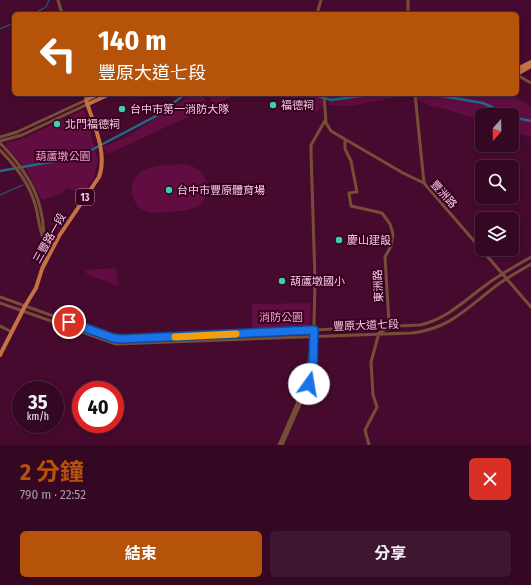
<!DOCTYPE html>
<html lang="zh-TW">
<meta charset="utf-8">
<style>
body{margin:0;font-family:"Fira Sans Condensed","Noto Sans TC",sans-serif;background:#3f162f;color:#f1f3f6;height:100vh;display:flex;flex-direction:column;font-size:15px;white-space:nowrap}
*{box-sizing:border-box;margin:0}
p{font-size:13px;color:#a99aa5}
.icon{flex:none;width:22px;height:22px;fill:none;stroke:currentColor;stroke-width:2;stroke-linecap:round;stroke-linejoin:round}
.map{position:relative;height:445px;overflow:hidden}
.sheet{display:flex;flex-direction:column;background:#340822;flex:1}
.sheet>*{flex:none}
.guide{position:absolute;left:12px;top:12px;width:507px;height:84px;border-radius:6px;box-shadow:0 2px 6px #0003,0 0 0 1px #4e2940;background:#b45309;color:#fff;overflow:hidden}
.needle{width:26px;rotate:200deg}
.buttons{position:absolute;left:475px;top:108px;display:grid;gap:8px}
.buttons a{display:grid;place-items:center;width:44px;height:44px;border-radius:6px;background:#340822;box-shadow:0 2px 6px #0003,0 0 0 1px #4e2940;font-size:20px}
.speed{position:absolute;left:12px;top:381px;display:flex;gap:8px;font-size:20px;font-weight:700;text-align:center}
.speed>*{display:grid;place-content:center;width:52px;height:52px;border-radius:50%;background:#340822;box-shadow:0 2px 6px #0003,0 0 0 1px #4e2940;line-height:1}
.speed small{font-size:10px;font-weight:400}
.speed .limit{border:6px solid #d22;background:#fff;color:#111}
.pin{position:absolute;display:grid;place-items:center;width:34px;height:34px;color:#fff;margin:-17px;border:2px solid #fff;border-radius:50%;box-shadow:0 1px 4px #0007}
.me{position:absolute;width:44px;margin:-22px;rotate:13deg;stroke-linejoin:round;filter:drop-shadow(0 0 3px #0008)}
.turn{display:flex;align-items:center;gap:14px;height:84px;padding:0 20px;font-size:18px}
.turn .icon{width:52px;height:52px;stroke-width:2.5}
.turn b{display:block;font-size:28px;line-height:34px}
.round{display:grid;place-items:center;flex:none;width:42px;height:42px;border-radius:6px;background:#3f162f}
.head{display:flex;align-items:center;justify-content:space-between;height:68px;padding:0 20px}
h1{font-size:24px;font-weight:700;line-height:30px;color:#b45309}
.action{display:flex;gap:8px;margin-top:auto;padding:8px 20px}
.action a{flex:1;height:46px;border-radius:6px;background:#b45309;color:#fff;font-size:16px;font-weight:700;line-height:46px;text-align:center}
.action a+a{background:#3f162f;color:#f1f3f6}
.map>svg:first-child{display:block}
.green{fill:#610d41}
.lines{fill:none;stroke-linecap:round;stroke-linejoin:round}
.stream{stroke:#1f6b88;stroke-width:1}
.canal{stroke:#1f6b88;stroke-width:2.5}
.minor{stroke:#764e38;stroke-width:3}
.major{stroke:#c47244;stroke-width:4}
.route-casing{stroke:#114b97;stroke-width:10}
.route{stroke:#1a73e8;stroke-width:7}
.slow{stroke:#f59e0b;stroke-width:7}
.poi-dot{fill:#36d4a7;stroke:#3a0024;stroke-width:1.5}
.labels{text-anchor:middle;stroke-width:4;stroke-linejoin:round;paint-order:stroke}
.shield{fill:#3a0024;stroke:#bc90a7;stroke-width:1}
.shield-label{font-size:10px;font-weight:bold;fill:#f4cddf}
.poi-label{font-size:11px;fill:#f4cddf;stroke:#3a0024;text-anchor:start}
.park-label{font-size:11px;fill:#f1a3ca;stroke:#3a0024}
.street-label{font-size:11px;fill:#f4cddf;stroke:#3a0024}
</style>
<div class="map">
<svg width="531" height="445" viewBox="0 0 531 445">
<rect width="100%" height="100%" fill="#460a2e"/>
<!-- green -->
<path class="green" d="M193 94H204L207 108 108 154 103 147 125 138Z
M210 94H239L212 106Z
M278 94H322L323 107H320L317 112Z
M328 94H413L350 106 329 105Z
M415 94H510L531 107V137L512 132V115H482V121L446 109 431 106 416 99Z
M84 110 98 160 94 178 82 194 67 188 60 194 42 200 27 170 6 146V143L24 138Z
M181 164C204 164 219 191 198 206 190 212 176 211 165 212 155 213 145 214 137 205 133 199 130 192 132 185 137 164 164 166 181 164Z
M116 268 118 286 87 274 85 270Z
M311 303 309 329 252 330V304Z"/>
<g class="lines">
<!-- stream -->
<path class="stream" d="M33 14 46 7 49 0
M0 29 14 23
M0 195 23 185"/>
<!-- canal -->
<path class="canal" d="M311 94 331 100 375 94
M430 94 483 103 509 115
M512 117 531 121
M0 171 78 157 158 115 185 94"/>
<!-- minor -->
<path class="minor" d="M58 0 62 14
M408 0V14
M317 14 321 0
M517 75 531 83
M324 94 326 123 331 131 403 173 424 183 531 307
M415 94 424 183
M0 137 17 132 86 100 85 94
M345 140V149L351 161 357 192 349 193 351 206 382 213 390 224 393 234 391 246 385 257 389 322 388 328 379 333 371 362 373 395 377 407 365 430 369 445
M0 141 22 135 88 104
M0 143C38 182 48 212 43 266
M0 150C15 165 29 183 35 204 39 216 38 228 44 239
M0 297 117 339 420 325C447 319 465 300 486 285 500 274 516 266 531 257
M0 303 116 344 412 333C448 329 465 310 492 289 504 279 518 272 531 264
M0 326 12 332
M279 445 306 383 312 339
M282 445 309 384 313 366 315 280 311 152V145L326 119"/>
<!-- major -->
<path class="major" d="M517 69 531 62
M517 74 531 66
M88 104 110 94
M0 355 25 306 36 288 42 269 59 236 99 177C108 153 93 123 86 100L98 94"/>
</g>
<g class="lines">
<!-- route casing -->
<g class="route-casing">
<path id="route" d="M69 322 113 338 121 339 314 330 313 366 309 384"/>
</g>
<!-- route -->
<use href="#route" class="route"/>
<!-- slow -->
<path class="slow" d="M175 337 236 334"/>
</g>
<!-- markers -->
<g class="poi-dot">
<circle cx="273" cy="105" r="4"/>
<circle cx="122" cy="109" r="4"/>
<circle cx="57" cy="124" r="4"/>
<circle cx="169" cy="190" r="4"/>
<circle cx="339" cy="240" r="4"/>
<circle cx="282" cy="281" r="4"/>
</g>
<g class="labels">
<!-- shield labels -->
<rect class="shield" x="76" y="189" width="18" height="16" rx="3"/>
<g class="shield-label">
<text x="85" y="201">13</text>
</g>
<!-- poi labels -->
<g class="poi-label">
<text x="281" y="109">福德祠</text>
<text x="130" y="113">台中市第一消防大隊</text>
<text x="65" y="128">北門福德祠</text>
<text x="177" y="194">台中市豐原體育場</text>
<text x="347" y="244">慶山建設</text>
<text x="290" y="285">葫蘆墩國小</text>
</g>
<!-- park labels -->
<g class="park-label">
<text x="63" y="160">葫蘆墩公園</text>
<text x="281" y="321">消防公園</text>
</g>
<!-- street labels -->
<g class="street-label">
<text transform="translate(444 194) rotate(48)" y="4">豐洲路</text>
<text transform="translate(49 238) rotate(-61)" y="4">三豐路一段</text>
<text transform="translate(378 286) rotate(-93)" y="4">東洲路</text>
<text transform="translate(366 325) rotate(-2)" y="4">豐原大道七段</text>
</g>
</g>
</svg>
<div class="buttons">
<a><svg class="needle" viewBox="-14 -14 28 28"><path d="M0-13l5 13h-10z" fill="#e53935"/><path d="M0 13l5-13h-10z" fill="#a99aa5"/></svg></a>
<a><svg class="icon" aria-label="search" viewBox="0 0 24 24"><circle cx="10" cy="10" r="6"/><path d="M15 15l6 6"/></svg></a>
<a><svg class="icon" aria-label="layers" viewBox="0 0 24 24"><path d="M12 4l9 5-9 5-9-5zM3 14l9 5 9-5"/></svg></a>
</div>
<div class="speed"><div>35<small>km/h</small></div><div class="limit">40</div></div>
<div class="pin" style="left:69px;top:322px;background:#d93025"><svg class="icon" aria-label="arrive" viewBox="0 0 24 24"><path d="M6 21V4h12l-3 4 3 4H6"/></svg></div>
<svg class="me" style="left:309px;top:384px" viewBox="-20 -20 40 40"><circle r="19" fill="#fff"/><path d="M0-13L10 11 0 6-10 11z" fill="#1a73e8"/></svg>
<div class="guide">
<div class="turn"><svg class="icon" aria-label="left" viewBox="0 0 24 24"><path d="M17 20v-9H6M10 6l-5 5 5 5"/></svg><div><b>140 m</b>豐原大道七段</div></div>
</div>
</div>
<section class="sheet">
<div class="head"><div><h1>2 分鐘</h1><p>790 m · 22:52</p></div><a class="round" style="background:#d93025;color:#fff"><svg class="icon" aria-label="close" viewBox="0 0 24 24"><path d="M6 6l12 12M18 6L6 18"/></svg></a></div>
<div class="action"><a>結束</a><a>分享</a></div>
</section>
